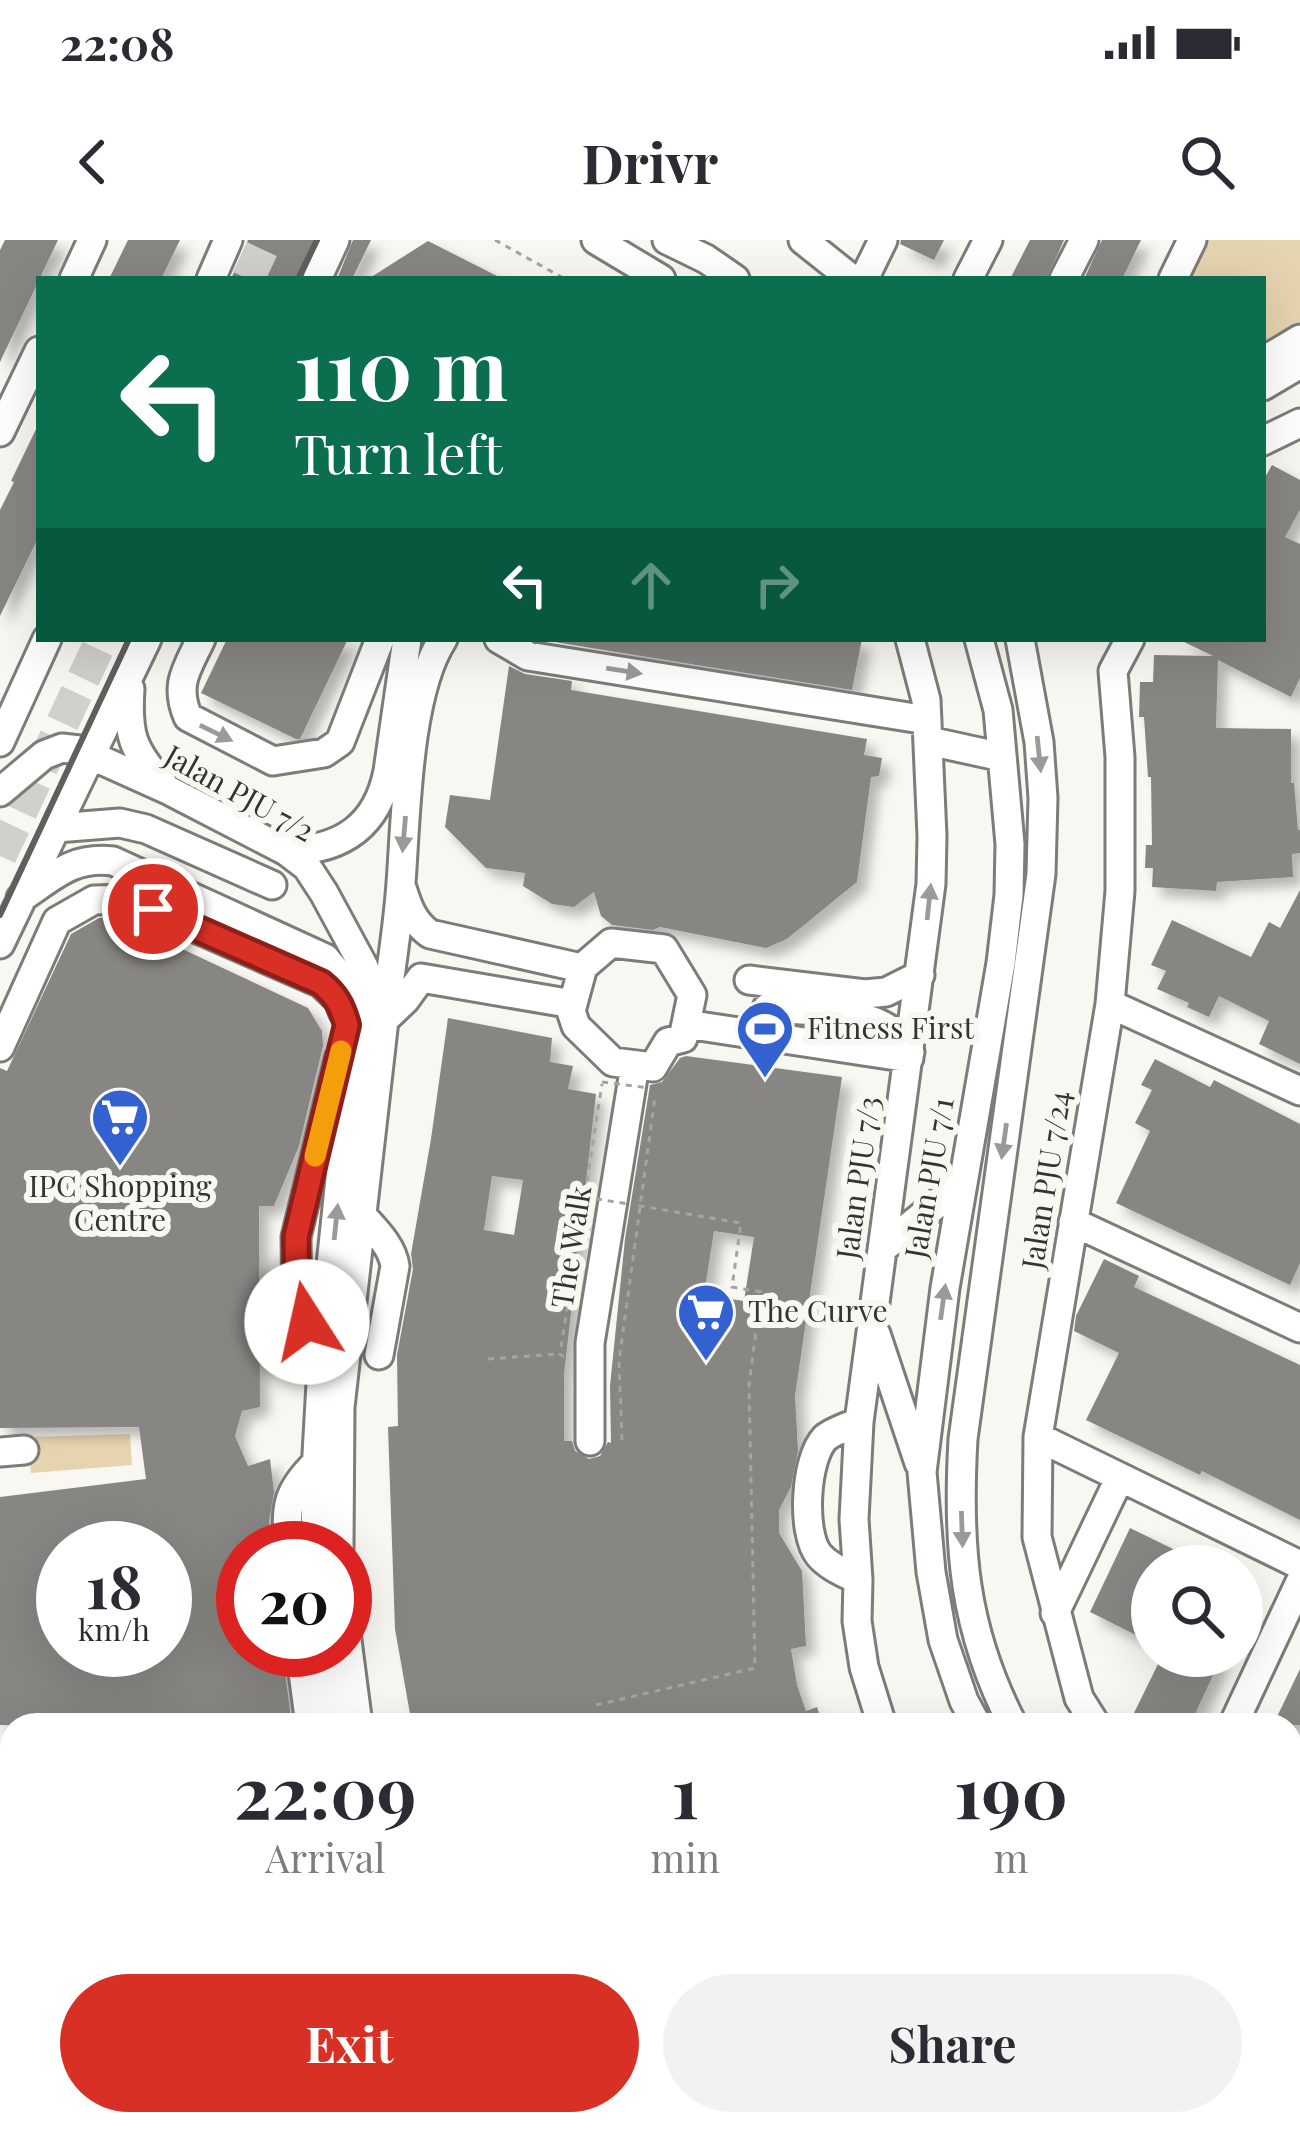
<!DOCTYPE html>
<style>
body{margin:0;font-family:"Playfair Display",serif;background:#f2f2f3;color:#2b2b33;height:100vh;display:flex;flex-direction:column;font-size:45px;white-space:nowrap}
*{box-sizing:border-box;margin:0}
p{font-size:39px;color:#7c7c81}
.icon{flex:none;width:66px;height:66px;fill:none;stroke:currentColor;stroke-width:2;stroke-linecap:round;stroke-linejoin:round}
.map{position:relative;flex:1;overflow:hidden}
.side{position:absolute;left:0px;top:1473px;width:1302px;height:423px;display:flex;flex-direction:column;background:#fff;border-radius:36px 36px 0 0;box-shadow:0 12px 48px #0002}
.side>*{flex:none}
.top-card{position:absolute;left:36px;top:36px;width:1230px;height:366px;border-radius:0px;box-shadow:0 12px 48px #0002;background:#0b6e4f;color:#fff;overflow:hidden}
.buttons{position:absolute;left:1131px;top:1305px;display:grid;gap:24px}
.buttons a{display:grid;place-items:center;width:132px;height:132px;border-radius:50%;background:#fff;box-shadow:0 12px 48px #0002;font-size:60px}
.speed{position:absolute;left:36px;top:1281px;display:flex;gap:24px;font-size:60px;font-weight:700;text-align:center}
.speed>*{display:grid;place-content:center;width:156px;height:156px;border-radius:50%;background:#fff;box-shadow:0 12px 48px #0002;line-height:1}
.speed small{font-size:30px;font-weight:400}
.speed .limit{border:18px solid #d22;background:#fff;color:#111}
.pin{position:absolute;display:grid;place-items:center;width:102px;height:102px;color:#fff;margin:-51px;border:6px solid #fff;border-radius:50%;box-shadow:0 3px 12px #0007}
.me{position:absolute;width:132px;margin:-66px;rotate:350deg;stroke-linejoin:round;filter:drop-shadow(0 0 9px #0008)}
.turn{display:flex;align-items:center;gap:42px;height:252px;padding:0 60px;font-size:54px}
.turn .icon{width:156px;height:156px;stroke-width:2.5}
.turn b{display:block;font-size:84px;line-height:102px}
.lanes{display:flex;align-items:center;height:114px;padding:0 60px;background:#0003;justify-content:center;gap:60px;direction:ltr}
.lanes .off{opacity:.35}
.eta{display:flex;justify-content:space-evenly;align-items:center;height:204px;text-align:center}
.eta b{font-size:72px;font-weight:700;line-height:84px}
.primary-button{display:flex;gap:24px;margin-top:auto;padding:24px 60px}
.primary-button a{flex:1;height:138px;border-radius:72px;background:#d93025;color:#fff;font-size:48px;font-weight:700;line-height:138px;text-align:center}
.primary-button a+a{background:#f2f2f3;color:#2b2b33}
.status{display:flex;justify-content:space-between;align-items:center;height:84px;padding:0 60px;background:#fff;direction:ltr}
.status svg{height:33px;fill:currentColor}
header{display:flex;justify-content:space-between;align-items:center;height:156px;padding:0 60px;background:#fff;font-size:54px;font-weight:700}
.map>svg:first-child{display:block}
.green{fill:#e6d3af}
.building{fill:#888682;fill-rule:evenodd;filter:url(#shadow)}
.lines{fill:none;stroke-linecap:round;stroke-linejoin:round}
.minor-tunnel{stroke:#d2d0cc;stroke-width:27;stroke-dasharray:27 14;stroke-linecap:butt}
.major-tunnel{stroke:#d2d0cc;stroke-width:33;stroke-dasharray:33 16;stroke-linecap:butt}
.minor-casing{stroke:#7e7c78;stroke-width:33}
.path{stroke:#a6a4a1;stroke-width:3;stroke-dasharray:6 6;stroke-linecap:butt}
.minor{stroke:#fff;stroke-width:27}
.rail{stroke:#615f5d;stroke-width:6}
.path-bridge{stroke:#a6a4a1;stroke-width:3;stroke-dasharray:6 6;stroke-linecap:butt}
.oneway{fill:#9a9a98}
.route-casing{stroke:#8d1f18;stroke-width:30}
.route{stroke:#d93025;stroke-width:21}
.slow{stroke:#f59e0b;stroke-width:21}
.labels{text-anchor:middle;stroke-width:12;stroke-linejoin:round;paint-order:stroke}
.street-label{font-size:30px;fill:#353432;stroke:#f9f7f2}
.poi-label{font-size:30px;fill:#353432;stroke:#f9f7f2;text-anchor:start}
</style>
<div class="status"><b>22:08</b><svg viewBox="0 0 49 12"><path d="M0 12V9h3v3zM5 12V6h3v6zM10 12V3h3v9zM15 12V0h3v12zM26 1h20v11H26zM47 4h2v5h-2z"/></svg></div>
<header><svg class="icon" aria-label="back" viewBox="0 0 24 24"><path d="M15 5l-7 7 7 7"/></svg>Drivr<svg class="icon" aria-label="search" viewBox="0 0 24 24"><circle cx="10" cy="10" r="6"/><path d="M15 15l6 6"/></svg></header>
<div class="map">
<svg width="1300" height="1895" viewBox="0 0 1300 1895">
<defs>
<filter id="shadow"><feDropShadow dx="9" dy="9" stdDeviation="6" flood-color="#0004"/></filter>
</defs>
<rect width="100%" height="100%" fill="#f9f7f2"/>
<!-- green -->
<path class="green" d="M1205 0H1300V82L1263 103V39H1185Z
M130 1194 132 1225 31 1233 27 1197Z
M0 1774 12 1804V1884H43L47 1895H0Z"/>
<!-- building -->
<path class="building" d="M5 0H58L0 122V10Z
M128 0H180L161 39H109Z
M248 0H315L299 39H231Z
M353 0H371L352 39H337Z
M901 0H944L934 20 900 4Z
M1030 0H1064L1046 39H1010Z
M1102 0H1141L1122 39H1084Z
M428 1 503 39H368Z
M39 183V296L0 376V270L14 242 11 241Z
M1272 225 1300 240V270L1285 297 1300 304V438L1291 457 1218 420 1216 488 1291 489V543H1294L1298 590H1300V613L1292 614 1293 637 1217 642 1216 651 1152 647 1153 628H1145L1146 605H1152L1151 537H1148L1144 477H1139L1140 442H1153L1154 415 1213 416 1178 399H1263V241Z
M227 399H348L300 499H296L201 453Z
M536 399H862L852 450Z
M509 426 525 434 572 441 571 450 867 499 864 515 882 518 879 536 871 537 857 642 787 699 766 708 660 687 653 690 612 685 601 676 594 652 574 667 552 664 523 646 525 633 486 628 445 587 450 555 490 560Z
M1300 650V824L1259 804 1269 781 1219 756 1209 777 1187 767 1189 763 1157 749 1166 731 1151 725 1172 680 1251 717 1269 682 1280 688Z
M114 677 308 768 322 791 323 806 299 906 274 966H259L260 1167 242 1171 235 1196 248 1226 270 1219 274 1252 269 1281 271 1308H243V1410H282L292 1485H0V1257L146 1239 139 1187 0 1188V828L7 831 71 694 99 678ZM63 1308H165V1410H63Z
M448 778 552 798 550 822 573 826 568 849 596 854 564 1134V1201H572L575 1211 589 1219 600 1216 608 1202 611 1203 610 1146 625 999 650 845 662 842 680 818 686 816 842 837 795 1156 798 1211 791 1247 779 1270V1293L802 1331 806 1406 791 1409 797 1445 806 1471 817 1467 823 1485H412L395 1389 388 1187 398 1186 397 1115 413 1029 411 1014 431 899ZM492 936 523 940 514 995 484 990ZM714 991 754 997 744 1061 704 1055Z
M1155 819 1210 847 1214 840 1300 884V1023L1290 1045 1116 963 1150 891 1135 883 1152 850 1141 845Z
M1104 1019 1139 1036 1134 1047 1300 1125V1280L1202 1231 1200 1235 1086 1180 1119 1113 1074 1091 1076 1076Z
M1130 1288 1208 1326H1152V1382L1144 1399 1090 1372Z
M1162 1416H1222L1190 1485H1159L1134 1473Z
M1300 1429V1485H1273Z"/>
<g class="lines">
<!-- minor-tunnel -->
<path class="minor-tunnel" d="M781 1884 789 1895
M920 1884 927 1895"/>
<!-- major-tunnel -->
<path class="major-tunnel" d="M248 39 266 0
M0 616 102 399"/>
<!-- minor casing -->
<g class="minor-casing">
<path id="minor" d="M596 0 661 39
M667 0 706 19 735 39
M803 0 852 39
M74 39 92 0
M211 39 228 0
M317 39 335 0
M864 39 883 0
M968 39 988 0
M1064 39 1084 0
M1173 39 1192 0
M1263 121 1300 99
M1263 146 1300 124
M0 192 39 111
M1263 201 1300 183
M201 399C187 429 174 444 188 477L273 521 324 513 340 502 380 399
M499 399 528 416 927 480
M130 449C127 494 132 510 163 544
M929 501 1002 517
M0 502 47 399
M0 552 44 515 62 508 79 510 170 551 286 611 307 627 324 653 364 727 384 780 340 1167 339 1308
M56 588 120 583 146 589 272 645
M286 611C341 610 377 587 388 531L407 399
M402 648C408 667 413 682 430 694L577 727
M21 658C53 637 72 616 113 621L325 718 345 742 358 768 324 1091 315 1249 316 1308
M611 703 664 709 692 755 683 798 668 802 653 827 613 822 576 786 571 771 583 727Z
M0 704 147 399
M749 740 865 754 886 752 920 735
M1110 764 1300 851
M767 768C800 771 853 769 882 785 894 791 902 802 910 812
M385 772C391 729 398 687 401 643 406 577 407 454 443 399
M384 780 405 760 421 738 567 763
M686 784 909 818
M0 807 57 681 94 660 129 659 321 743 339 760 343 771
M360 973C374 989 392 1005 395 1026L379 1115
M1073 982 1300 1088
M882 1009 962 943
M336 1092C319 1090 303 1085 297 1067L296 997 339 819
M876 1094 919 1223
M1038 1197 1300 1325
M590 1201V1103L635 825
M0 1212 24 1210
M289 1308C285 1267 286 1252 317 1222
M858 1340C845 1333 829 1327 819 1315 801 1293 805 1219 825 1198 833 1191 849 1186 859 1182
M1055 1373 1120 1237
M345 1385 358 1485
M300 1410 310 1485
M324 1410 337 1485
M882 1485 864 1427 857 1381 858 1340 854 1279 859 1182 931 644 932 596 926 460 910 399
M977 1485 964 1461 943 1400 931 1332 922 1232 945 1048 1001 723 1009 655 1010 604 998 470 979 399
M1013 1485C963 1389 957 1305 963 1199L1041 634 1043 558 1039 502 1020 399
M1096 1485 1079 1458 1037 1297 1038 1197 1110 764 1120 651V517L1113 431 1130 399
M1233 1485 1300 1342
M1290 1695 1300 1700
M0 1723 12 1752
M1290 1784 1300 1789
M1290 1819 1300 1824
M68 1884 72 1895
M188 1884 193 1895
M215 1884 219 1895
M479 1884 485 1895
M511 1884 517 1895
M571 1884 580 1895
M635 1884 643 1895
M1227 1884 1240 1895
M1161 1886 1167 1895
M331 1895 351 1884
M392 1895 411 1884
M435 1895 453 1886 459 1895"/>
</g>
<!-- path -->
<path class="path" d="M495 0 565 39
M564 1117 560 1114 602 844
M488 1119 558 1114
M622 1200 619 1121 655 857
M596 1465 755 1428 749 1145 761 1052 732 1047 741 983 635 965
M0 1872 20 1895"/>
<!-- minor -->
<use href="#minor" class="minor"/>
<!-- rail -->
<path class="rail" d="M298 39 317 0
M0 675 129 399"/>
<!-- path-bridge -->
<path class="path-bridge" d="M602 842 649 848
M584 957 629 964"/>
</g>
<!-- one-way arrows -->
<defs><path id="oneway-solid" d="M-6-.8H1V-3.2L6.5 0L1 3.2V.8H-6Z" transform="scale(3)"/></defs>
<g class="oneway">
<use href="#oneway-solid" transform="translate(624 431) rotate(9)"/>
<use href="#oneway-solid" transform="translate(216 493) rotate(26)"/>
<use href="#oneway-solid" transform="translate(1039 514) rotate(84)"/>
<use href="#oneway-solid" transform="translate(404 594) rotate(95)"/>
<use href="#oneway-solid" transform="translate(929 662) rotate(-84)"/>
<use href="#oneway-solid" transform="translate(1004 901) rotate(98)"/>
<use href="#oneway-solid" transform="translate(336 982) rotate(-84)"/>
<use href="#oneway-solid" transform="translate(943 1062) rotate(-82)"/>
<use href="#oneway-solid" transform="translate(962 1289) rotate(88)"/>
</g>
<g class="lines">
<!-- route casing -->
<g class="route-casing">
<path id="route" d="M153 669 321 743C336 755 342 767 347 785L296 997 297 1067 300 1077 307 1082"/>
</g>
<!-- route -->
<use href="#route" class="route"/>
<!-- slow -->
<path class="slow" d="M315 916 341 811"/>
</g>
<!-- icons -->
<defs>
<g id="stadium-pin" transform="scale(3)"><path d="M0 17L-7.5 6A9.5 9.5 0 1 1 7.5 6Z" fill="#3361d0" stroke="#f9f7f2"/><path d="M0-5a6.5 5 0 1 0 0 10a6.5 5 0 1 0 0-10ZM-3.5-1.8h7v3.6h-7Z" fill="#fff"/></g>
<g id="supermarket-pin" transform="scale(3)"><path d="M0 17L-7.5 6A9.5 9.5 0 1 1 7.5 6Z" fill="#3361d0" stroke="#f9f7f2"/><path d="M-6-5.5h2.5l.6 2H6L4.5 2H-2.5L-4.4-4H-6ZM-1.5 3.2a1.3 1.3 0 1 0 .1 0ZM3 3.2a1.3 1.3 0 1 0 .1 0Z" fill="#fff"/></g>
</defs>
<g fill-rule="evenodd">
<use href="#stadium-pin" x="765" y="789"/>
<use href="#supermarket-pin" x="120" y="877"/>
<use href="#supermarket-pin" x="706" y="1072"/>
</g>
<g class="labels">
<!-- street labels -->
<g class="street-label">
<text transform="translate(239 554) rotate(29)" y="10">Jalan PJU 7/2</text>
<text transform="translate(859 938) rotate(-82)" y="10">Jalan PJU 7/3</text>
<text transform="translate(930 938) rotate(-80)" y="10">Jalan PJU 7/1</text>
<text transform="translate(1047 940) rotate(-81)" y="10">Jalan PJU 7/24</text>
<text transform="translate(572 1007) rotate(-81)" y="10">The Walk</text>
</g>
<!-- poi labels -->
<g class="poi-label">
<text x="807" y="799">Fitness First</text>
<text x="120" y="957" text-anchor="middle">IPC Shopping<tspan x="120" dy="34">Centre</tspan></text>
<text x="748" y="1082">The Curve</text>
</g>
</g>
</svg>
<div class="buttons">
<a><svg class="icon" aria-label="search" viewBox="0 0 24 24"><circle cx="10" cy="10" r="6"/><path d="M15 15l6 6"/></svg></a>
</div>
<div class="speed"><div>18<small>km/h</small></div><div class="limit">20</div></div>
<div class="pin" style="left:153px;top:669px;background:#d93025"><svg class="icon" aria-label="arrive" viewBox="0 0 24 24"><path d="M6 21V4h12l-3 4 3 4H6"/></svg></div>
<svg class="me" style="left:307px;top:1082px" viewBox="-20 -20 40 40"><circle r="19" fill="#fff"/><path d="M0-13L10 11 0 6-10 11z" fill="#d93025"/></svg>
<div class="top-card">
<div class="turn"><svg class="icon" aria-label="left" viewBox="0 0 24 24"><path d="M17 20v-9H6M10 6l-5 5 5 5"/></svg><div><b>110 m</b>Turn left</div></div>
<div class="lanes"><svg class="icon" aria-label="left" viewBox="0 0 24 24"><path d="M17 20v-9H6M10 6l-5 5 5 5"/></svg><svg class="icon off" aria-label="ahead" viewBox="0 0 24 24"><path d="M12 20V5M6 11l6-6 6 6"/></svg><svg class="icon off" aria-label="right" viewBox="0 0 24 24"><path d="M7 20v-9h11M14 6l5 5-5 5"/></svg></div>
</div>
<section class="side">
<div class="eta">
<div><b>22:09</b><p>Arrival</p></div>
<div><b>1</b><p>min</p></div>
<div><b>190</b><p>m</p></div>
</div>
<div class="primary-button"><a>Exit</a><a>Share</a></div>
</section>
</div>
